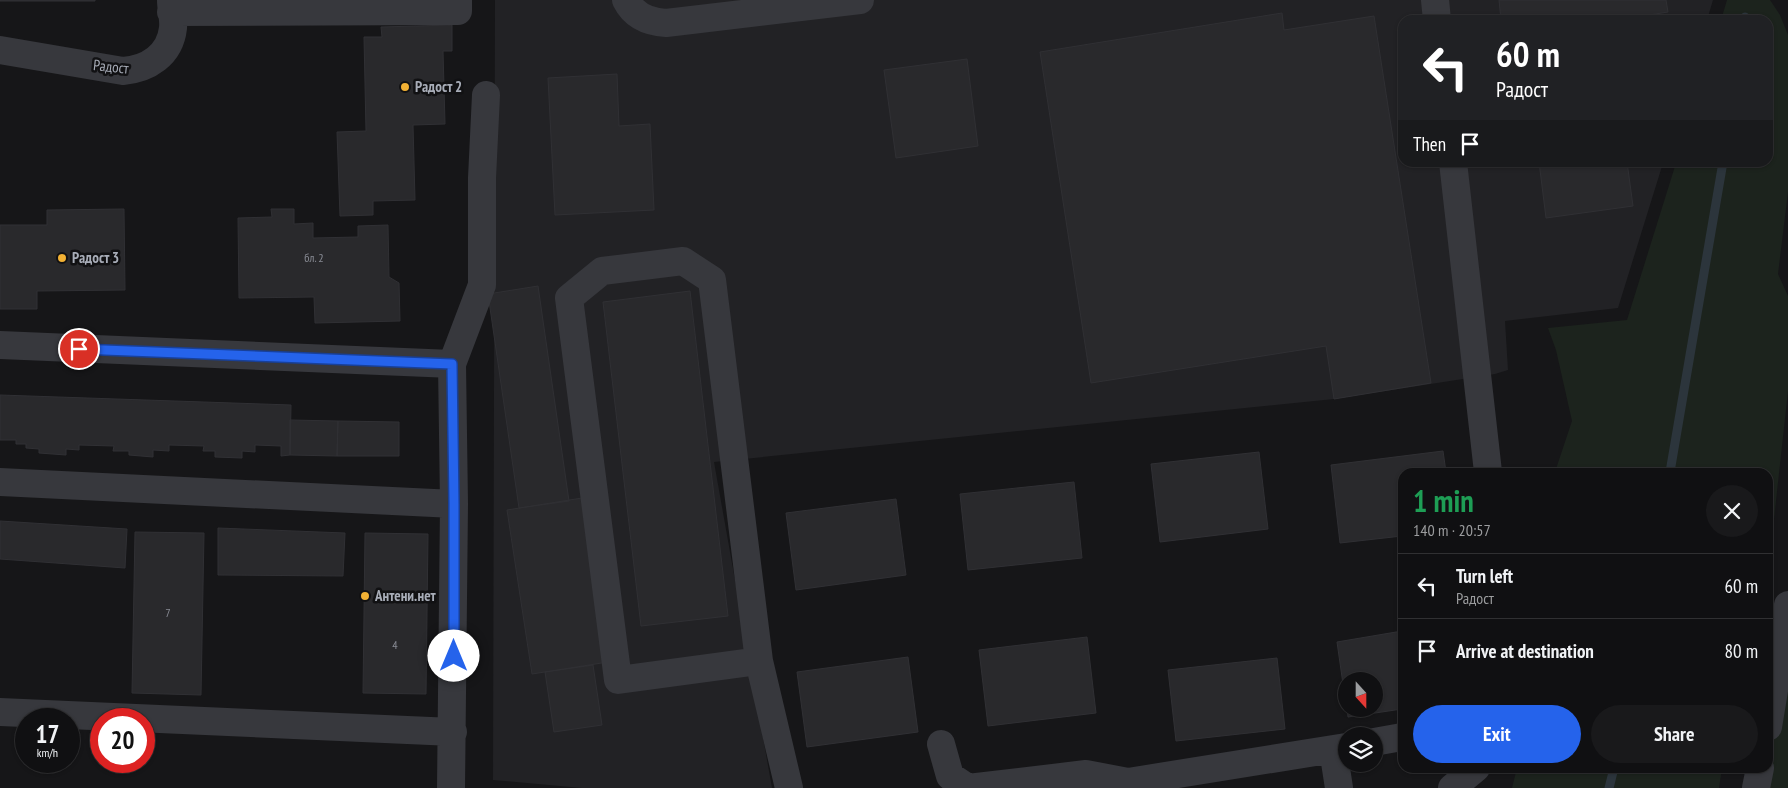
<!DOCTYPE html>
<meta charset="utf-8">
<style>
body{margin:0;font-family:"PT Sans Narrow",sans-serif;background:#19191b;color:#f1f3f6;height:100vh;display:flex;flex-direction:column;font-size:19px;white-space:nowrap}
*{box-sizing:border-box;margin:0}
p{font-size:16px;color:#9c9d9f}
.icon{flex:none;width:28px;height:28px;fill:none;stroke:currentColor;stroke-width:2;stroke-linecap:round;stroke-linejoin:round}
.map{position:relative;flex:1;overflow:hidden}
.sheet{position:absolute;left:1398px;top:468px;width:375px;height:305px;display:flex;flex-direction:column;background:#101012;border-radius:15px;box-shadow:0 1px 4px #0004,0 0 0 1px #303032}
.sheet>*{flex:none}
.guide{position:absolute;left:1398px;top:15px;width:375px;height:152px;border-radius:15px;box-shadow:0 1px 4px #0004,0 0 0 1px #303032;background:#202124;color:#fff;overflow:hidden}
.needle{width:32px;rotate:159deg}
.controls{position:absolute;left:1338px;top:672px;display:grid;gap:10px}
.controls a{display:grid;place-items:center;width:45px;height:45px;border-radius:50%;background:#101012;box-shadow:0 1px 4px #0004,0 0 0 1px #303032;font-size:25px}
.speed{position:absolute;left:15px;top:708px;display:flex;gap:10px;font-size:25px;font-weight:700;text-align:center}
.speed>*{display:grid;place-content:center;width:65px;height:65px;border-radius:50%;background:#101012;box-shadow:0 1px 4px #0004,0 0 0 1px #303032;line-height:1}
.speed small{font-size:12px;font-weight:400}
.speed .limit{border:8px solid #d22;background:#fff;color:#111}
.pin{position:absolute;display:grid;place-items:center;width:42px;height:42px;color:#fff;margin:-21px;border:2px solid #fff;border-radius:50%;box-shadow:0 1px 5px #0007}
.me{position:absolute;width:55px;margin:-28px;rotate:0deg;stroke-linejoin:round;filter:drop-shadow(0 0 4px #0008)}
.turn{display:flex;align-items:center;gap:18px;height:105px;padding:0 15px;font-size:22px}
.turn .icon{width:65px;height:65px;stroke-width:2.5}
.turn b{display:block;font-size:35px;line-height:42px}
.then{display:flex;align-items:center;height:48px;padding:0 15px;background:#0003;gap:10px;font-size:19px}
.round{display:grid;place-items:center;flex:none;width:52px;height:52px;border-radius:26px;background:#19191b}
.summary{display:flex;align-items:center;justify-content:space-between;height:85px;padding:0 15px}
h1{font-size:30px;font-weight:700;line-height:38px;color:#1e9e55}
.cta{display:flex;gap:10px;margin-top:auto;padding:10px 15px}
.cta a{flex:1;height:58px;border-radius:30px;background:#2563eb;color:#fff;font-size:20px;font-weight:700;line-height:58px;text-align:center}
.cta a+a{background:#19191b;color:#f1f3f6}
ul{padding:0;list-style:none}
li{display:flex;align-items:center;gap:15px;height:65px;padding:0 15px;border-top:1px solid #303032}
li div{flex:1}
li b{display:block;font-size:19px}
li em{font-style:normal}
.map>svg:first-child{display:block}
.built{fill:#222225}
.green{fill:#1c231d}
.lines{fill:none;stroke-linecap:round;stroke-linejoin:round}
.stream{stroke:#2c353c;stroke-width:9}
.building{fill:#29292c;stroke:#303034}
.minor{stroke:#37383d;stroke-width:28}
.route-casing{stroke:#184099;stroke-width:12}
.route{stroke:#2563eb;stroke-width:9}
.poi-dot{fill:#f2b134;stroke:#111113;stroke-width:2}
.labels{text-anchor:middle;stroke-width:5;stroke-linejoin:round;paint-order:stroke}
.number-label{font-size:12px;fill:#888b94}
.street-label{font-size:15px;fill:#a8adb8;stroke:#111113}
.poi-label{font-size:15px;font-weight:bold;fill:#a8adb8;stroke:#111113;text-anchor:start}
</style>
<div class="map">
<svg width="1788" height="788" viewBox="0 0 1788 788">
<rect width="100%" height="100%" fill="#161618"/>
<!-- built -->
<path class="built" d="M495 0H1713L1707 20H1402V162L1663 163 1618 308 1505 321 1508 370 1495 374 1334 399 714 462 772 788H582L493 780Z"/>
<!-- green -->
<path class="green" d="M1727 0H1770L1780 15 1788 35V192L1778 274 1788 296V391L1768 574V472H1555L1572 421 1556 350 1548 328 1627 320 1676 163 1768 162V20H1721Z
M1788 602V788H1756L1768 768V722Z
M1517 768H1722L1719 788H1512Z"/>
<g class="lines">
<!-- stream -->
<path class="stream" d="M1744 20 1745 17
M1670 472 1723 162
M1609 788 1614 768"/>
</g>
<!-- building -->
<path class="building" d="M0 0H95V1H0Z
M1499 0H1666L1668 12 1618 20H1501Z
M1282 13 1284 30 1374 16 1431 383 1334 399 1326 346 1091 383 1040 52Z
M452 25V51H443L445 124 413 125 415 200 373 201V215L340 216 337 132 366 131 364 37H382L381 27Z
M967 59 978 146 896 158 884 70Z
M617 74 619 126 650 124 654 210 555 215 548 78Z
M1539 162H1627L1633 206 1546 218Z
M124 209 125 290 37 291V309H0V225H47V210Z
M271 209H294V224L313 223V238L358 237V226L388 225 389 277 399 283 400 321 315 323 314 297 239 298 238 218 272 217Z
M538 286 569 501 519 508 488 294Z
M690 291 728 616 641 626 603 302Z
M0 395 291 405 290 455 281 456V446L255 445V452L242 451V458L215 457V451H203L204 446 169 445V451L153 450V457L129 455V451H113L114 446 79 445V450L66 449V455L39 453V449L26 448V444H16V440H0Z
M290 420 338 421 337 456 290 455Z
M338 421 399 422V456H337Z
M1443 451 1446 472H1402V536L1340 543 1331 465Z
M1259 452 1268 529 1160 542 1151 464Z
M1074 482 1082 558 968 570 960 494Z
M582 498 608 662 532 674 507 510Z
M896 499 906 575 796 590 786 513Z
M0 521 127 529 125 568 0 559Z
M218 528 345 533 343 576 218 575Z
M135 532 204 533 201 695 132 693Z
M365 533 428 534 426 694 363 693Z
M1402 631V709L1348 717 1347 709H1374V681H1346V705L1337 642Z
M1087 637 1096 713 988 726 979 650Z
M908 657 918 732 807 747 797 672Z
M1277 658 1285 729 1176 741 1168 670Z
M593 665 602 725 554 732 545 672Z"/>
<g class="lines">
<!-- minor -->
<path class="minor" d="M626 0C634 16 649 22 666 23L860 0
M1435 0 1437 20
M171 12 458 11V0
M0 50 123 71C148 69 170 55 173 28 174 19 171 9 171 0
M1453 162 1488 472
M0 345 452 364
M0 482 454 504
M759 661 618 680 569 298 602 271 683 261 712 280 759 661 789 788
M0 712 453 732
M1768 727 1788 605
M1374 742 1402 737
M941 744 950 776 968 788 1086 774 1128 782 1346 747
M1333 749 1339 788
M451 788 454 504 452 364 482 285V178L486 95
M1452 788 1476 768
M1756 788 1760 768"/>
</g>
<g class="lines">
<!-- route casing -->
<g class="route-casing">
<path id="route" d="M79 349 452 364 454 504V656"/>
</g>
<!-- route -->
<use href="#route" class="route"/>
</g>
<!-- markers -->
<g class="poi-dot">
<circle cx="405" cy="87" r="5"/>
<circle cx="62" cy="258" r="5"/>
<circle cx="365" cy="596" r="5"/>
</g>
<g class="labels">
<!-- number labels -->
<g class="number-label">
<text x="314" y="262">бл. 2</text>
<text x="168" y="617">7</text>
<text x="395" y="649">4</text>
</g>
<!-- street labels -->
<g class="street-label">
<text transform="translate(111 67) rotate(6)" y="5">Радост</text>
</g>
<!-- poi labels -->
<g class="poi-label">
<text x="415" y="92">Радост 2</text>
<text x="72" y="263">Радост 3</text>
<text x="375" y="601">Антени.нет</text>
</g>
</g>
</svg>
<div class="controls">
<a><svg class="needle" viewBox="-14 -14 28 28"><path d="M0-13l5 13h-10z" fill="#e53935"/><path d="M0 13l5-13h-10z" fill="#9c9d9f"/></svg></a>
<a><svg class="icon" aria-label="layers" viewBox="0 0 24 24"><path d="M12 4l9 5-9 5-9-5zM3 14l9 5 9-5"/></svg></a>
</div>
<div class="speed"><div>17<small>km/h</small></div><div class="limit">20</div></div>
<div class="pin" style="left:79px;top:349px;background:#d93025"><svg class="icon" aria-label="arrive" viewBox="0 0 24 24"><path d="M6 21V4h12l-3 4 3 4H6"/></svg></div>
<svg class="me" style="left:454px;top:656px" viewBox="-20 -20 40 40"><circle r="19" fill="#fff"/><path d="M0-13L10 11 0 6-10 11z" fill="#2563eb"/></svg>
<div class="guide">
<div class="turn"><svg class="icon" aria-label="left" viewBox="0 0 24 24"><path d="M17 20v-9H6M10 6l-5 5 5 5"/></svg><div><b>60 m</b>Радост</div></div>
<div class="then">Then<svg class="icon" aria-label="arrive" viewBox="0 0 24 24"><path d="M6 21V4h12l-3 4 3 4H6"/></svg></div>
</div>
<section class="sheet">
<div class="summary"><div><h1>1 min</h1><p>140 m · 20:57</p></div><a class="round"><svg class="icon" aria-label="close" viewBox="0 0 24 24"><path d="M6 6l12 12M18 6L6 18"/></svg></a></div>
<ul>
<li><svg class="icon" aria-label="left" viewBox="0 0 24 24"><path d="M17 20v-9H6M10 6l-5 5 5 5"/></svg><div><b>Turn left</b><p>Радост</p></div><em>60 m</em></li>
<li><svg class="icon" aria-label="arrive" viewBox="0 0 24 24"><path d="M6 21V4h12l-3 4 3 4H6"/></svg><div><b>Arrive at destination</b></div><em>80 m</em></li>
</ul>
<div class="cta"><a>Exit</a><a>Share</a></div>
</section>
</div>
